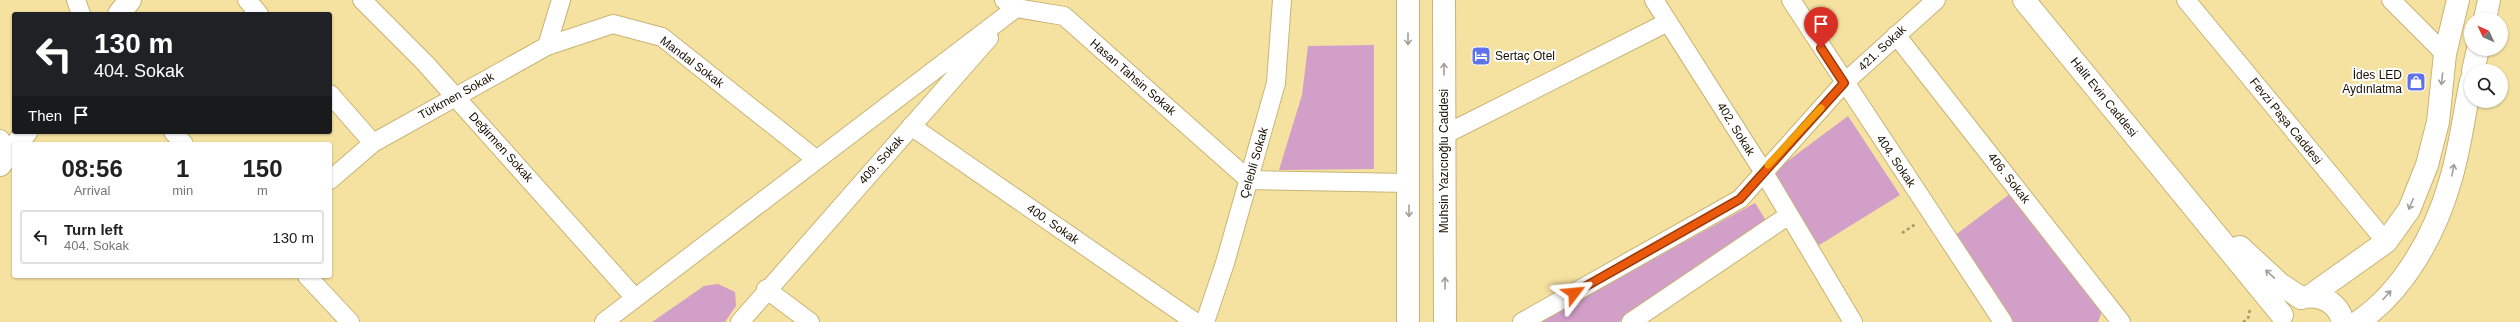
<!DOCTYPE html>
<meta charset="utf-8">
<style>
body{margin:0;font-family:Arial,sans-serif;background:#f2f2f2;color:#222;height:100vh;display:flex;flex-direction:column;font-size:15px;white-space:nowrap}
*{box-sizing:border-box;margin:0}
p{font-size:13px;color:#767676}
.icon{flex:none;width:22px;height:22px;fill:none;stroke:currentColor;stroke-width:2;stroke-linecap:round;stroke-linejoin:round}
.map{position:relative;flex:1;overflow:hidden}
.side{position:absolute;left:12px;top:142px;width:320px;height:136px;display:flex;flex-direction:column;background:#fff;border-radius:4px;box-shadow:0 1px 3px #0004}
.side>*{flex:none}
.hud{position:absolute;left:12px;top:12px;width:320px;height:122px;border-radius:4px;box-shadow:0 1px 3px #0004;background:#202124;color:#fff;overflow:hidden}
.needle{width:26px;rotate:314deg}
.tools{position:absolute;left:2464px;top:12px;display:grid;gap:8px}
.tools a{display:grid;place-items:center;width:44px;height:44px;border-radius:50%;background:#fff;box-shadow:0 1px 3px #0004;font-size:20px}
.pin{position:absolute;display:grid;place-items:center;width:34px;height:34px;color:#fff;margin:-41px -17px;border-radius:50% 50% 50% 0;rotate:-45deg;box-shadow:0 0 4px #0007}
.pin .icon{rotate:45deg}
.me{position:absolute;width:44px;margin:-22px;rotate:61deg;stroke-linejoin:round;filter:drop-shadow(0 0 3px #0008)}
.turn{display:flex;align-items:center;gap:14px;height:84px;padding:0 16px;font-size:18px}
.turn .icon{width:52px;height:52px;stroke-width:2.5}
.turn b{display:block;font-size:28px;line-height:34px}
.then{display:flex;align-items:center;height:38px;padding:0 16px;background:#0003;gap:8px;font-size:15px}
.eta{display:flex;justify-content:space-evenly;align-items:center;height:68px;text-align:center}
.eta b{font-size:24px;font-weight:600;line-height:28px}
ul{padding:0;list-style:none}
li{display:flex;align-items:center;gap:12px;height:54px;margin:0 8px 6px;padding:0 8px;border:2px solid #e0e0e0;border-radius:4px}
li div{flex:1}
li b{display:block;font-size:15px}
li em{font-style:normal}
.map>svg:first-child{display:block}
.green{fill:#d29fc9}
.lines{fill:none;stroke-linecap:round;stroke-linejoin:round}
.street-casing{stroke:#c8b475;stroke-width:20}
.secondary-casing{stroke:#c8b475;stroke-width:24}
.path{stroke:#a79768;stroke-width:2.5;stroke-dasharray:3 3;stroke-linecap:butt}
.street{stroke:#fff;stroke-width:18}
.secondary{stroke:#fff;stroke-width:22}
.oneway{stroke:#a29f99}
.route-casing{stroke:#983908;stroke-width:10}
.route{stroke:#ea580c;stroke-width:7}
.slow{stroke:#f59e0b;stroke-width:7}
.labels{text-anchor:middle;stroke-width:4;stroke-linejoin:round;paint-order:stroke}
.street-label{font-size:12px;fill:#170f00;stroke:#fff}
.poi-label{font-size:12px;fill:#170f00;stroke:#fff;text-anchor:start}
</style>
<div class="map">
<svg width="2520" height="322" viewBox="0 0 2520 322">
<rect width="100%" height="100%" fill="#f5e1a0"/>
<!-- green -->
<path class="green" d="M1374 45V169L1279 170 1302 95 1308 46Z
M1848 116 1900 195 1816 247 1773 172Z
M2011 193 2098 304 2101 314 2098 322H2014L1954 236Z
M1755 203 1767 222 1619 322H1539Z
M718 284 735 292 736 306 725 322H652L704 286Z"/>
<g class="lines">
<!-- street casing -->
<g class="street-casing">
<path id="street" d="M76 0 81 14
M247 0 259 14
M362 0 425 63 635 298
M1004 0 1016 8 1064 16 1249 180 1409 183
M1654 0 1763 171 1853 322
M1791 0 2003 322
M2186 0 2386 242
M2391 0 2445 54
M1896 35 2121 322
M547 46 613 24 662 37 817 160
M330 94 373 143
M911 126 1195 322
M173 132 184 144
M1444 135 1668 22
M0 139 10 153
M330 180 373 143 547 46 561 0
M307 276 350 322
M766 289 810 322
M604 322 1016 8
M740 322 989 38
M1205 322 1225 263 1276 83 1282 0
M1522 322 1740 199 1844 83 1936 0
M1631 322 1789 215"/>
</g>
<!-- secondary casing -->
<g class="secondary-casing">
<path id="secondary" d="M1444 0 1445 322
M2024 0 2282 315
M119 14 130 0
M2485 19 2489 0
M2473 71 2478 49
M17 144 26 132
M0 165 14 148
M2240 247 2280 284 2301 298
M2310 296 2386 242 2409 210 2427 165 2438 122 2445 54 2458 0
M2301 298C2320 293 2338 302 2343 322
M1408 322V0
M2358 322C2404 291 2435 234 2450 182 2460 150 2464 114 2471 81"/>
</g>
<!-- path -->
<path class="path" d="M1902 233 1917 223
M2243 322 2248 319 2250 309"/>
<!-- street -->
<use href="#street" class="street"/>
<!-- secondary -->
<use href="#secondary" class="secondary"/>
</g>
<!-- one-way arrows -->
<defs><path id="oneway-shaft" d="M-6 0H5M1.5-3L5.5 0L1.5 3" fill="none" stroke-width="1.6" stroke-linecap="round" stroke-linejoin="round"/></defs>
<g class="oneway">
<use href="#oneway-shaft" transform="translate(1408 39) rotate(90)"/>
<use href="#oneway-shaft" transform="translate(1444 69) rotate(-90)"/>
<use href="#oneway-shaft" transform="translate(2442 79) rotate(96)"/>
<use href="#oneway-shaft" transform="translate(2453 170) rotate(-79)"/>
<use href="#oneway-shaft" transform="translate(2411 204) rotate(113)"/>
<use href="#oneway-shaft" transform="translate(1409 211) rotate(90)"/>
<use href="#oneway-shaft" transform="translate(2270 274) rotate(-137)"/>
<use href="#oneway-shaft" transform="translate(1445 283) rotate(-90)"/>
<use href="#oneway-shaft" transform="translate(2387 295) rotate(-48)"/>
</g>
<g class="lines">
<!-- route casing -->
<g class="route-casing">
<path id="route" d="M1574 293 1740 199 1844 83 1821 48"/>
</g>
<!-- route -->
<use href="#route" class="route"/>
<!-- slow -->
<path class="slow" d="M1768 165 1821 108"/>
</g>
<!-- icons -->
<defs>
<g id="hotel-square" transform="scale(1)"><rect x="-9" y="-9" width="18" height="18" rx="4" fill="#5e72e9" stroke="#fff"/><path d="M-6-4.5h1.5V1H6V5H4.5V3h-9V5H-6ZM-4 0a1.8 1.8 0 1 1 3.6 0ZM.5 0V-2.5h3Q6-2.5 6 0Z" fill="#fff"/></g>
<g id="shop-square" transform="scale(1)"><rect x="-9" y="-9" width="18" height="18" rx="4" fill="#5e72e9" stroke="#fff"/><path d="M-5-2.5h2.3a2.7 3.5 0 0 1 5.4 0H5L5.5 6h-11ZM-1.5-2.5h3a1.5 2.3 0 0 0-3 0Z" fill="#fff"/></g>
</defs>
<g fill-rule="evenodd">
<use href="#hotel-square" x="1481" y="56"/>
<use href="#shop-square" x="2416" y="82"/>
</g>
<g class="labels">
<!-- street labels -->
<g class="street-label">
<text transform="translate(1882 48) rotate(-43)" y="4">421. Sokak</text>
<text transform="translate(692 62) rotate(37)" y="4">Mandal Sokak</text>
<text transform="translate(1133 77) rotate(41)" y="4">Hasan Tahsin Sokak</text>
<text transform="translate(456 96) rotate(-29)" y="4">Türkmen Sokak</text>
<text transform="translate(2104 97) rotate(51)" y="4">Halit Evin Caddesi</text>
<text transform="translate(2286 121) rotate(51)" y="4">Fevzi Paşa Caddesi</text>
<text transform="translate(1736 129) rotate(58)" y="4">402. Sokak</text>
<text transform="translate(501 147) rotate(48)" y="4">Değirmen Sokak</text>
<text transform="translate(881 160) rotate(-48)" y="4">409. Sokak</text>
<text transform="translate(1444 161) rotate(-90)" y="4">Muhsin Yazıcıoğlu Caddesi</text>
<text transform="translate(1896 161) rotate(56)" y="4">404. Sokak</text>
<text transform="translate(1254 163) rotate(-74)" y="4">Çelebli Sokak</text>
<text transform="translate(2009 178) rotate(52)" y="4">406. Sokak</text>
<text transform="translate(1053 224) rotate(35)" y="4">400. Sokak</text>
</g>
<!-- poi labels -->
<g class="poi-label">
<text x="1495" y="60">Sertaç Otel</text>
<text x="2402" y="79" text-anchor="end">İdes LED<tspan x="2402" dy="14">Aydınlatma</tspan></text>
</g>
</g>
</svg>
<div class="tools">
<a><svg class="needle" viewBox="-14 -14 28 28"><path d="M0-13l5 13h-10z" fill="#e53935"/><path d="M0 13l5-13h-10z" fill="#767676"/></svg></a>
<a><svg class="icon" aria-label="search" viewBox="0 0 24 24"><circle cx="10" cy="10" r="6"/><path d="M15 15l6 6"/></svg></a>
</div>
<div class="pin" style="left:1821px;top:48px;background:#d93025"><svg class="icon" aria-label="arrive" viewBox="0 0 24 24"><path d="M6 21V4h12l-3 4 3 4H6"/></svg></div>
<svg class="me" style="left:1574px;top:293px" viewBox="-20 -20 40 40"><path d="M0-17L14 15 0 8-14 15z" fill="#ea580c" stroke="#fff" stroke-width="4"/></svg>
<div class="hud">
<div class="turn"><svg class="icon" aria-label="left" viewBox="0 0 24 24"><path d="M17 20v-9H6M10 6l-5 5 5 5"/></svg><div><b>130 m</b>404. Sokak</div></div>
<div class="then">Then<svg class="icon" aria-label="arrive" viewBox="0 0 24 24"><path d="M6 21V4h12l-3 4 3 4H6"/></svg></div>
</div>
<section class="side">
<div class="eta">
<div><b>08:56</b><p>Arrival</p></div>
<div><b>1</b><p>min</p></div>
<div><b>150</b><p>m</p></div>
</div>
<ul>
<li><svg class="icon" aria-label="left" viewBox="0 0 24 24"><path d="M17 20v-9H6M10 6l-5 5 5 5"/></svg><div><b>Turn left</b><p>404. Sokak</p></div><em>130 m</em></li>
</ul>
</section>
</div>
